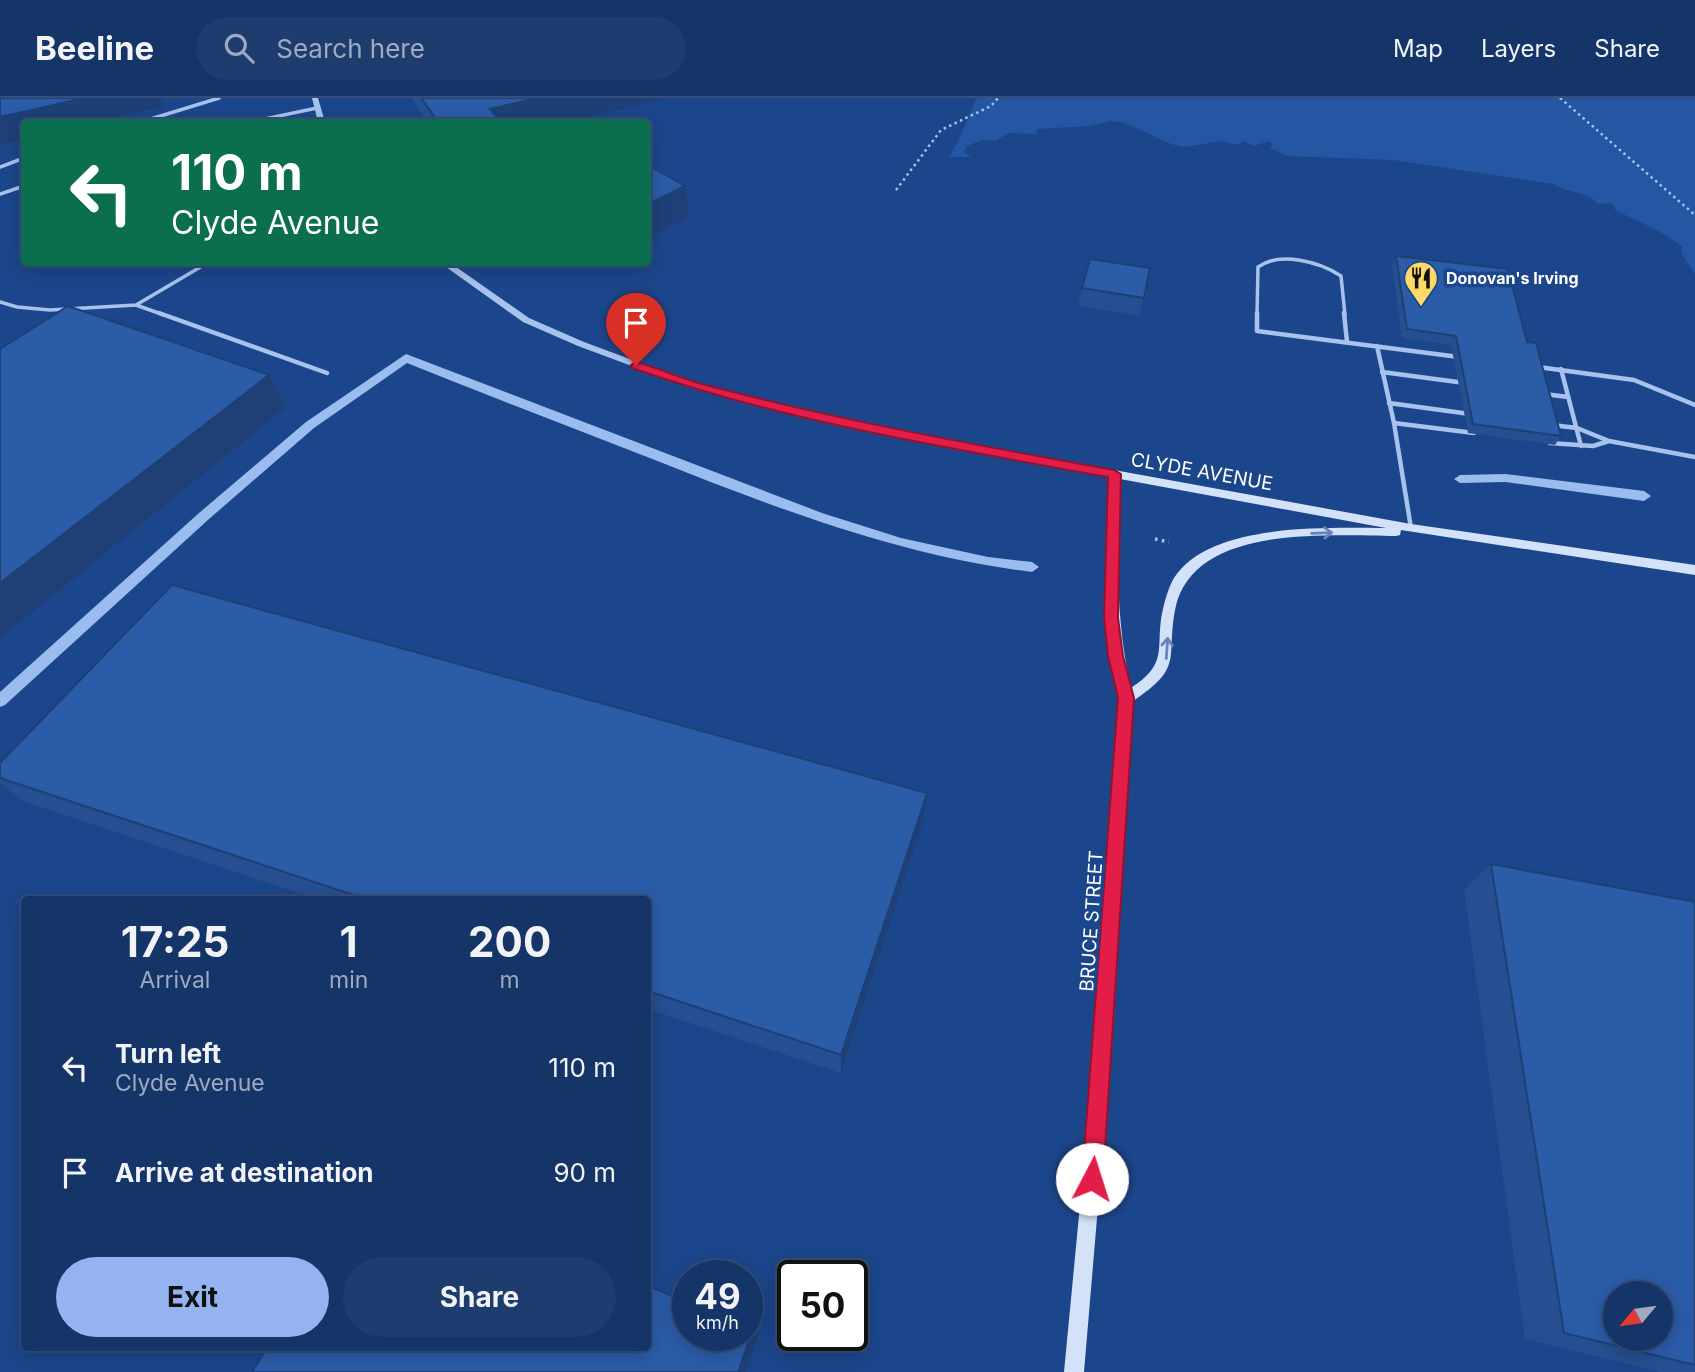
<!DOCTYPE html>
<style>
body{margin:0;font-family:Inter,sans-serif;background:#1e3c6e;color:#f1f3f6;height:100vh;display:flex;flex-direction:column;font-size:26px;white-space:nowrap}
*{box-sizing:border-box;margin:0}
p{font-size:23px;color:#9daac0}
.icon{flex:none;width:38px;height:38px;fill:none;stroke:currentColor;stroke-width:2;stroke-linecap:round;stroke-linejoin:round}
.map{position:relative;flex:1;overflow:hidden}
.details{position:absolute;left:21px;top:798px;width:630px;height:455px;display:flex;flex-direction:column;background:#153468;border-radius:7px;box-shadow:0 4px 18px #0003,0 0 0 2px #344f7c}
.details>*{flex:none}
.hud{position:absolute;left:21px;top:21px;width:630px;height:147px;border-radius:7px;box-shadow:0 4px 18px #0003,0 0 0 2px #344f7c;background:#0b6e4f;color:#fff;overflow:hidden}
.needle{width:46px;rotate:241deg}
.buttons{position:absolute;left:1603px;top:1183px;display:grid;gap:14px}
.buttons a{display:grid;place-items:center;width:70px;height:70px;border-radius:50%;background:#153468;box-shadow:0 4px 18px #0003,0 0 0 2px #344f7c;font-size:35px}
.speed{position:absolute;left:672px;top:1162px;display:flex;gap:14px;font-size:35px;font-weight:700;text-align:center}
.speed>*{display:grid;place-content:center;width:91px;height:91px;border-radius:50%;background:#153468;box-shadow:0 4px 18px #0003,0 0 0 2px #344f7c;line-height:1}
.speed small{font-size:18px;font-weight:400}
.speed .limit{border:4px solid #111;border-radius:10px;background:#fff;color:#111}
.pin{position:absolute;display:grid;place-items:center;width:60px;height:60px;color:#fff;margin:-72px -30px;border-radius:50% 50% 50% 0;rotate:-45deg;box-shadow:0 0 7px #0007}
.pin .icon{rotate:45deg}
.me{position:absolute;width:77px;margin:-38px;rotate:5deg;stroke-linejoin:round;filter:drop-shadow(0 0 5px #0008)}
.turn{display:flex;align-items:center;gap:24px;height:147px;padding:0 35px;font-size:32px}
.turn .icon{width:91px;height:91px;stroke-width:2.5}
.turn b{display:block;font-size:49px;line-height:60px}
.eta{display:flex;justify-content:space-evenly;align-items:center;height:119px;text-align:center}
.eta b{font-size:42px;font-weight:700;line-height:49px}
.action{display:flex;gap:14px;margin-top:auto;padding:14px 35px}
.action a{flex:1;height:80px;border-radius:42px;background:#95b2f1;color:#111;font-size:28px;font-weight:700;line-height:80px;text-align:center}
.action a+a{background:#1e3c6e;color:#f1f3f6}
ul{padding:0;list-style:none}
li{display:flex;align-items:center;gap:21px;height:105px;padding:0 35px}
li div{flex:1}
li b{display:block;font-size:26px}
li em{font-style:normal}
header{display:flex;align-items:center;gap:42px;box-sizing:border-box;height:98px;padding:0 35px;background:#153468;border-bottom:2px solid #344f7c}
header strong{font-size:33px}
nav{display:flex;gap:38px;margin-inline-start:auto;font-size:24px}
.search{width:490px;height:63px;background:#1e3c6e;display:flex;align-items:center;gap:18px;box-sizing:border-box;padding:0 24px;border-radius:38px;color:#9daac0;font-size:26px}
.map>svg:first-child{display:block}
.green{fill:#2556a3}
.lines{fill:none;stroke-linecap:round;stroke-linejoin:round}
.stream{fill:#9abcee;fill-rule:evenodd}
.path-far1{stroke:#a7c2ec;stroke-width:2.5;stroke-dasharray:2.5 3.5;stroke-linecap:butt}
.path{stroke:#a7c2ec;stroke-width:3.5;stroke-dasharray:2.5 4.5;stroke-linecap:butt}
.service-far1{stroke:#a7c2ec;stroke-width:3.5}
.service{stroke:#a7c2ec;stroke-width:4.5}
.tertiary{fill:#a7c2ec;fill-rule:evenodd}
.secondary{fill:#d3e1f9;fill-rule:evenodd}
.wall{fill:#254f90}
.shaded-wall{fill:#1e4076}
.building{fill:#2b5ca8;stroke:#1e4076;stroke-width:2;fill-rule:evenodd}
.oneway{stroke:#6584b7}
.route{fill:#e11d48;stroke:#92132f;stroke-width:2}
.labels{text-anchor:middle;stroke-width:7;stroke-linejoin:round;paint-order:stroke}
.far-poi-label{font-size:16px;font-weight:bold;fill:#fff;stroke:#1c468b;text-anchor:start}
.street-label{font-size:19px;fill:#fff;stroke:#1c468b}
</style>
<header>
<strong>Beeline</strong>
<div class="search"><svg class="icon" aria-label="search" viewBox="0 0 24 24"><circle cx="10" cy="10" r="6"/><path d="M15 15l6 6"/></svg>Search here</div>
<nav><a>Map</a><a>Layers</a><a>Share</a></nav>
</header>
<div class="map">
<svg width="1695" height="1274" viewBox="0 0 1695 1274">
<rect width="100%" height="100%" fill="#1c468b"/>
<!-- green -->
<path class="green" d="M977 0H1695V176L1681 154 1682 149C1664 133 1639 124 1619 114 1610 109 1619 110 1609 105L1598 106C1588 93 1567 96 1554 86L1393 62 1287 58 1270 50 1273 47 1269 43 1254 48 1244 43 1236 47 1221 43 1184 49 1171 46 1125 25 1110 23 1089 28 1037 31 1036 36 1008 35 996 43 982 42 967 48 964 54 971 59H949C961 40 967 21 977 0Z"/>
<g class="lines">
<!-- stream -->
<path class="stream" d="M406 256 822 415 901 440 988 459 1032 464 1039 469 1032 474C902 458 781 412 660 364 576 331 491 299 407 265L314 330 209 421 5 607 0 609V594L199 415 306 324Z
M1505 376 1644 393 1651 398 1644 403 1505 384 1460 385 1454 381 1460 377Z"/>
<!-- path-far1 -->
<path class="path-far1" d="M1560 0 1695 117
M896 92 941 32 991 8 998 0"/>
<!-- path -->
<path class="path" d="M1155 441 1169 444"/>
<!-- service-far1 -->
<path class="service-far1" d="M141 24 219 0
M250 24 317 10
M0 69 24 60
M0 96 24 88
M0 204 17 209 50 212 136 207 164 217
M136 207 209 164
M1257 217 1258 169C1280 153 1320 164 1341 178L1345 217"/>
<!-- service -->
<path class="service" d="M159 215 327 275
M1257 215V233L1459 259
M1344 215 1347 244
M1377 248 1394 325 1411 430
M1538 269 1634 282 1695 307
M1561 271 1581 348
M1382 274 1465 285
M1544 296 1568 299
M1389 305 1470 316
M1394 325 1474 335
M1552 327 1577 330 1609 343
M1550 345 1593 348 1609 343 1695 359"/>
<!-- tertiary -->
<path class="tertiary" d="M312 0H318L325 24H318Z
M439 164H449L529 220 584 244 697 286 907 335 1114 373 1119 376 1114 379 907 341 691 290 578 248 523 224Z"/>
<!-- secondary -->
<path class="secondary" d="M1114 372 1411 426 1695 467V477L1401 432 1400 437 1396 438C1329 438 1192 425 1175 512 1166 562 1184 569 1133 603L1114 919 1084 1274H1064L1098 919 1119 600 1113 571 1106 516 1105 461 1108 376ZM1120 381 1386 430C1327 430 1210 424 1174 480 1169 488 1165 502 1163 511 1154 549 1171 564 1131 590 1115 521 1117 451 1120 381Z"/>
</g>
<!-- wall -->
<path class="wall" d="M411 0H670L567 24H427Z
M1396 158 1527 244 1561 338 1555 347 1468 335 1451 247 1402 240 1392 167Z
M1082 190 1144 200 1139 217 1078 208Z
M0 665 924 721 841 975 648 911V802H319L23 703 0 685Z
M1491 766 1695 804V1274H1660L1525 1241 1464 791Z"/>
<!-- shaded-wall -->
<path class="shaded-wall" d="M84 0H161L165 8 95 24H24V41L0 47V19Z
M537 0H670L567 24H494L490 11Z
M685 88 689 119 648 140V106Z
M269 277 286 309 0 540V485Z
M927 695 924 721 841 975V957Z
M753 1231 758 1237 746 1274H738Z"/>
<!-- building -->
<path class="building" d="M0 0H84L0 19Z
M421 0H537L490 11 501 24H438Z
M648 67 685 88 648 106Z
M1396 158 1508 171 1527 244 1536 245 1561 338 1473 326 1456 238 1407 231Z
M1090 161 1150 170 1144 200 1082 190Z
M68 208 269 277 0 485V251Z
M172 487 927 695 841 957 648 893V802H369L0 680V665Z
M1491 766 1695 804V1267L1564 1235ZM1615 1195H1661V1241H1615Z
M648 1188 688 1204V1237H747V1228L753 1231 738 1274H252L267 1250H648Z"/>
<!-- one-way arrows -->
<defs><path id="oneway-shaft" d="M-6 0H5M1.5-3L5.5 0L1.5 3" fill="none" stroke-width="1.6" stroke-linecap="round" stroke-linejoin="round" transform="scale(1.75)"/></defs>
<g class="oneway">
<use href="#oneway-shaft" transform="translate(1322 435) rotate(-2)"/>
<use href="#oneway-shaft" transform="translate(1167 550) rotate(-86)"/>
</g>
<!-- route -->
<path class="route" d="M636 264C659 270 680 280 702 286 838 322 976 347 1114 372L1121 376 1118 520 1123 558 1134 600 1103 1081 1100 1088 1092 1091 1085 1088 1082 1081 1118 600 1108 558 1104 520 1108 379C948 350 786 324 632 270L631 267Z"/>
<!-- icons -->
<defs>
<g id="restaurant-pin" transform="scale(1.75)"><path d="M0 17L-7.5 6A9.5 9.5 0 1 1 7.5 6Z" fill="#fdda65" stroke="#1c468b"/><path d="M-5-6h1v4h1v-4h1v4h1v-4h1v5L-1.5 .5V6h-2V.5L-5-1ZM5-6V6H3V1.5H1.5Q1.5-4 5-6Z" fill="#111"/></g>
</defs>
<g fill-rule="evenodd">
<use href="#restaurant-pin" x="1421" y="180"/>
</g>
<g class="labels">
<!-- far-poi labels -->
<g class="far-poi-label">
<text x="1446" y="186">Donovan's Irving</text>
</g>
<!-- street labels -->
<g class="street-label">
<text transform="translate(1202 373) rotate(10)" y="7">CLYDE AVENUE</text>
<text transform="translate(1091 823) rotate(-86)" y="7">BRUCE STREET</text>
</g>
</g>
</svg>
<div class="buttons">
<a><svg class="needle" viewBox="-14 -14 28 28"><path d="M0-13l5 13h-10z" fill="#e53935"/><path d="M0 13l5-13h-10z" fill="#9daac0"/></svg></a>
</div>
<div class="speed"><div>49<small>km/h</small></div><div class="limit">50</div></div>
<div class="pin" style="left:636px;top:267px;background:#d93025"><svg class="icon" aria-label="arrive" viewBox="0 0 24 24"><path d="M6 21V4h12l-3 4 3 4H6"/></svg></div>
<svg class="me" style="left:1092px;top:1081px" viewBox="-20 -20 40 40"><circle r="19" fill="#fff"/><path d="M0-13L10 11 0 6-10 11z" fill="#e11d48"/></svg>
<div class="hud">
<div class="turn"><svg class="icon" aria-label="left" viewBox="0 0 24 24"><path d="M17 20v-9H6M10 6l-5 5 5 5"/></svg><div><b>110 m</b>Clyde Avenue</div></div>
</div>
<section class="details">
<div class="eta">
<div><b>17:25</b><p>Arrival</p></div>
<div><b>1</b><p>min</p></div>
<div><b>200</b><p>m</p></div>
</div>
<ul>
<li><svg class="icon" aria-label="left" viewBox="0 0 24 24"><path d="M17 20v-9H6M10 6l-5 5 5 5"/></svg><div><b>Turn left</b><p>Clyde Avenue</p></div><em>110 m</em></li>
<li><svg class="icon" aria-label="arrive" viewBox="0 0 24 24"><path d="M6 21V4h12l-3 4 3 4H6"/></svg><div><b>Arrive at destination</b></div><em>90 m</em></li>
</ul>
<div class="action"><a>Exit</a><a>Share</a></div>
</section>
</div>
